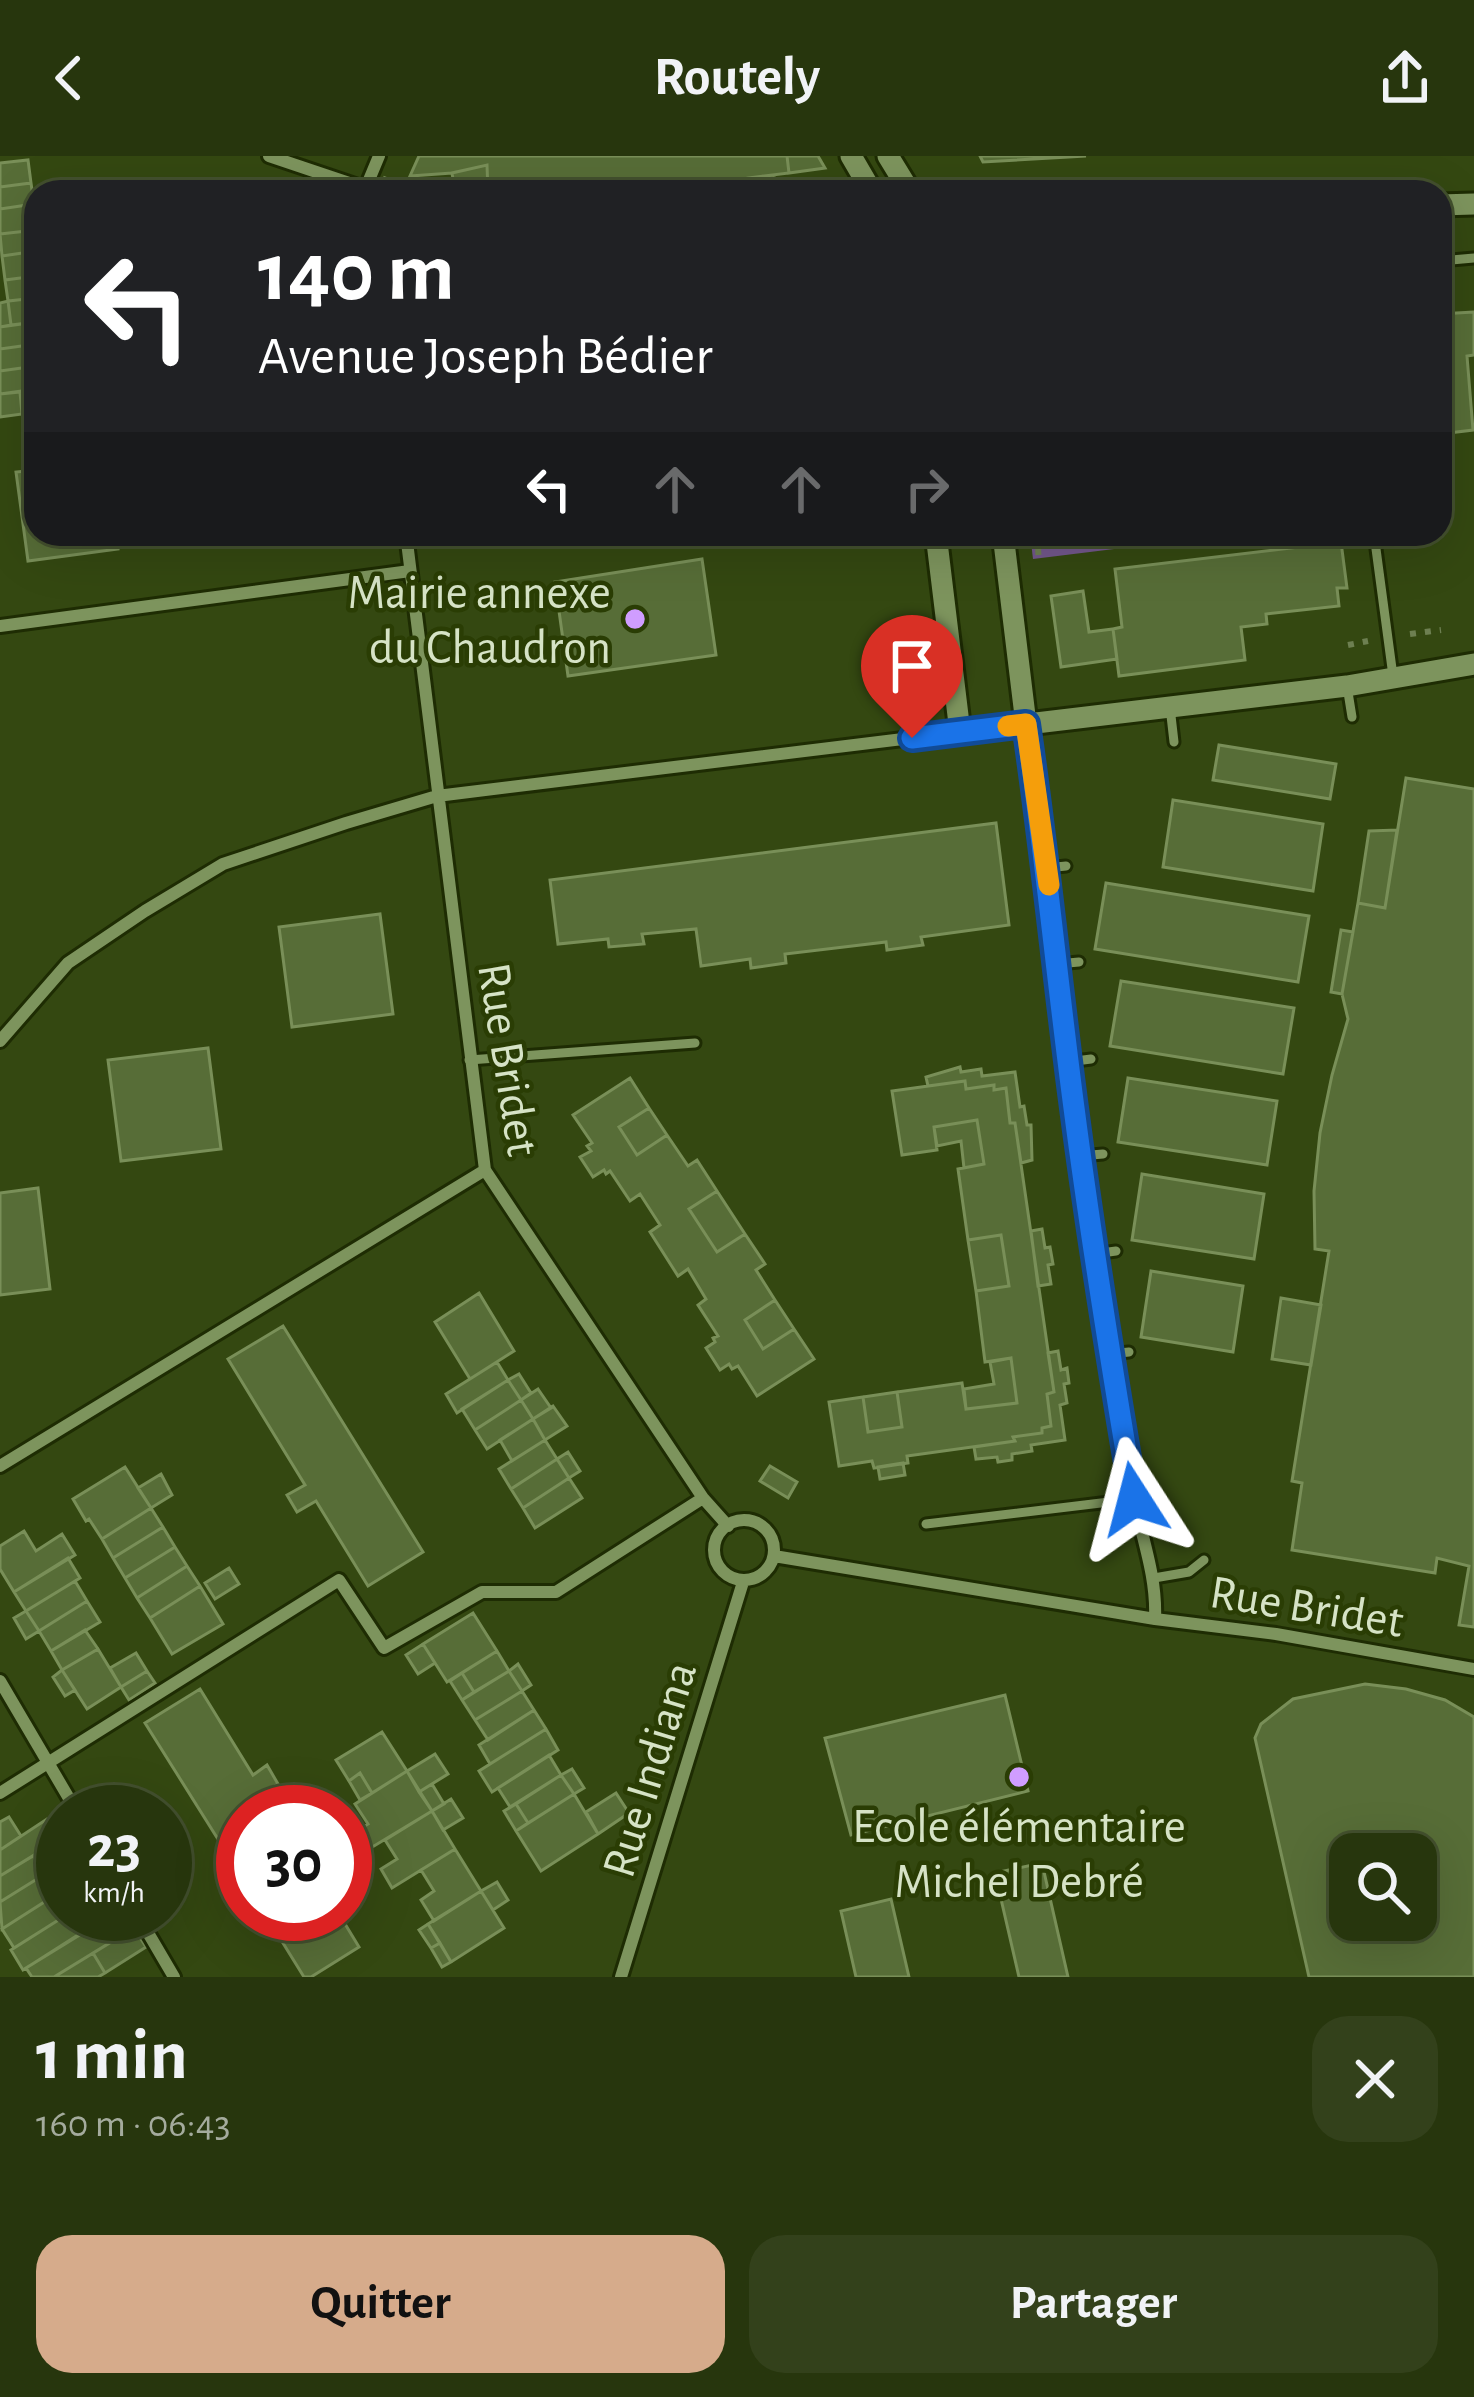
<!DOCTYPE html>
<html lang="fr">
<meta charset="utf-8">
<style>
body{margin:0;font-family:"Alegreya Sans",sans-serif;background:#33411b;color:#f1f3f6;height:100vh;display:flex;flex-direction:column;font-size:45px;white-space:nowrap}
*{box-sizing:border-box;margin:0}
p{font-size:39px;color:#a4ab9d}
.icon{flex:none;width:66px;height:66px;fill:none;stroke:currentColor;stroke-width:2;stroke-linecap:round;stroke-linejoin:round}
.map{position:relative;height:1821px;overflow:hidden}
.sheet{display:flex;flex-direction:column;background:#27360d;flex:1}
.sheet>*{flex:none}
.top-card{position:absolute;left:24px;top:24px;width:1428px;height:366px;border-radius:36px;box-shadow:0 12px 48px #0002,0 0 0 3px #43502e;background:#202124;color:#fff;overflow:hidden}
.buttons{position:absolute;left:1329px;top:1677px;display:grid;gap:24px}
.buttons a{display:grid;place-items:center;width:108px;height:108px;border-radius:24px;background:#27360d;box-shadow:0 12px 48px #0002,0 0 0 3px #43502e;font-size:60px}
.speed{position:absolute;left:36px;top:1629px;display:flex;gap:24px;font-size:60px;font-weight:700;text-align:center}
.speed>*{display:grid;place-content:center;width:156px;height:156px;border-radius:50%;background:#27360d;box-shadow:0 12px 48px #0002,0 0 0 3px #43502e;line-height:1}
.speed small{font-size:30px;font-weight:400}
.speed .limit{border:18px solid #d22;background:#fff;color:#111}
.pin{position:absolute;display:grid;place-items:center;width:102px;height:102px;color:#fff;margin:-123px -51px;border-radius:50% 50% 50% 0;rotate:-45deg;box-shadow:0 0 12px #0007}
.pin .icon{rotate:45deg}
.me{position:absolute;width:132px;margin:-66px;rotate:351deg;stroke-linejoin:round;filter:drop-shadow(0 0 9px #0008)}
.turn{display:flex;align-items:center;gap:42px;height:252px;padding:0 36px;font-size:54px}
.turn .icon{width:156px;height:156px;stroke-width:2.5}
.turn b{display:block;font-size:84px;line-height:102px}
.lanes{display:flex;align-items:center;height:114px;padding:0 36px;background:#0003;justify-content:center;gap:60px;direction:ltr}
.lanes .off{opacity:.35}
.round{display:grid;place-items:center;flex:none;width:126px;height:126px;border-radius:36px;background:#33411b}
.overview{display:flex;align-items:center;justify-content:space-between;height:204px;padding:0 36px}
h1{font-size:72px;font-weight:700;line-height:90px}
.action{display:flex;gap:24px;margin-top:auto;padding:24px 36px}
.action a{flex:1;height:138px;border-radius:36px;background:#d6ab8b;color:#111;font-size:48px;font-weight:700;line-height:138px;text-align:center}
.action a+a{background:#33411b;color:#f1f3f6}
header{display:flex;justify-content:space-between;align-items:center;height:156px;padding:0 36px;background:#27360d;font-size:54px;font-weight:700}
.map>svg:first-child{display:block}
.green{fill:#72578b}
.building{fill:#576d37;stroke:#798f58;stroke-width:3;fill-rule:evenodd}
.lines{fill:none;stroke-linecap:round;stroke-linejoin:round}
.service-casing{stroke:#1e2c03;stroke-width:15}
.minor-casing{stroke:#1e2c03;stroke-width:18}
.tertiary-casing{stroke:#1e2c03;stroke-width:27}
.path{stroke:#6d7f51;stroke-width:6;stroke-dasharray:6 9;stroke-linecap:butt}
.service{stroke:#7d945d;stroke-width:9}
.minor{stroke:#7d945d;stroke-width:12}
.tertiary{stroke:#7d945d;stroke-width:21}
.route-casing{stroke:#114b97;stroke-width:30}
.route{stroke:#1a73e8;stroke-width:21}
.slow{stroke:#f59e0b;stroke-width:21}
.poi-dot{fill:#d09dff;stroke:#2a3d04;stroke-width:4.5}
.labels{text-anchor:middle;stroke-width:9;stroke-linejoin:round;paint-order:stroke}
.poi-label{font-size:48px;fill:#d6e3c6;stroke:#2a3d04;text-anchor:end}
.street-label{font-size:48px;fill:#d6e3c6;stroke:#2a3d04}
</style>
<header><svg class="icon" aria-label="back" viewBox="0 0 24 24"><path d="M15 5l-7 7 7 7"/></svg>Routely<svg class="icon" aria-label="share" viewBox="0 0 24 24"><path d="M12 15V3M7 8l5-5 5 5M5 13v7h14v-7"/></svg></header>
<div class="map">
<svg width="1474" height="1821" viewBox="0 0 1474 1821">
<rect width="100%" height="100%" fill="#344811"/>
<!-- green -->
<path class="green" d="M1030 378H1236L1033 403Z"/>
<!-- building -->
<path class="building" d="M419 0H787L789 17 748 22 749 36H732L730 25 647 36H488L487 9 452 17 410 20Z
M787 0H818L825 12 789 17Z
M980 0H1086L983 6Z
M28 4 31 27 0 31V7Z
M487 9 488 36H455L452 17Z
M774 19 775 30 749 34 748 22Z
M385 22 420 36H385Z
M730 25 732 36H647Z
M31 27 34 48 0 53V31Z
M34 48 36 74 0 78V53Z
M36 74V95L2 100 0 78Z
M36 95V120L5 124 2 100Z
M36 120V142L8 145 5 124Z
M36 142V166L11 169 8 145Z
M8 145 11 169 0 171V147Z
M1474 156V199L1467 200 1473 274 1440 278V158Z
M36 166V188L0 193V171Z
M36 188V210L0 215V193Z
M36 210V233L0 238V215Z
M36 233V256L22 258 20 236Z
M20 236 22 258 0 261V238Z
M36 314V378H116L118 393 28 405 16 316Z
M1341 386 1347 432H1337L1339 450 1266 458 1267 468 1241 471 1245 504 1119 520 1113 473 1122 471 1115 413Z
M702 403 716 499 568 520 555 426Z
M1083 435 1089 476 1113 473 1117 503 1061 511 1051 440Z
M1219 589 1336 608 1330 643 1213 624Z
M1406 622 1474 633V1471L1459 1469 1469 1410 1437 1402 1435 1417 1292 1394 1302 1327 1292 1325 1329 1095 1315 1093 1314 1035 1320 977 1332 919 1348 863 1342 838 1358 747 1385 752Z
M1173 644 1323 668 1313 735 1163 711Z
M996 667 1009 769 921 781 923 789 887 794 886 786 785 798 786 807 751 812 750 803 701 810 696 773 642 778 644 788 609 791 608 783 558 788 550 724Z
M1397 674 1385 752 1358 747 1369 675Z
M1106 727 1309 760 1298 826 1095 793Z
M380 758 393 858 292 871 279 771Z
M1341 774 1353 776 1342 838 1331 836Z
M1121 825 1294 852 1283 918 1110 890Z
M208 892 221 993 121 1005 108 904Z
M960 911 961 916 981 913 982 920 1015 916 1020 951 1024 950 1027 969H1031L1032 1004 1021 1007 1015 967H1010L1006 932 994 934V929L966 933 965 925 928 930 926 921Z
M630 922 649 952 619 971 637 999 667 979 688 1010 697 1004 717 1035 689 1053 717 1096 745 1078 765 1108 756 1114 775 1144 745 1164 763 1193 794 1173 814 1203 757 1240 738 1210 732 1213 729 1208 720 1214 706 1192 715 1186 713 1182 718 1180 698 1149 706 1143 688 1113 678 1120 650 1076 660 1069 640 1038 630 1045 610 1015 606 1018 604 1014 593 1021 580 1001 591 995 587 990 592 987 573 959Z
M1128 922 1277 945 1267 1009 1118 986Z
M965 925 966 933 994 929V934L1006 932 1010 967H1015L1054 1236 1047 1238 1051 1270 1042 1272V1277L1013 1281 1015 1285 907 1300 908 1307 874 1312 872 1305 839 1310 829 1246 863 1241 868 1276 902 1271 897 1236 962 1227 966 1253 1017 1247 1011 1202 985 1206 976 1135 1009 1130 1001 1079 968 1084 958 1013 984 1008 977 964 934 971 937 994 902 999 892 935Z
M649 952 667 979 637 999 619 971Z
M977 964 984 1008 964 1012 961 985 937 990 934 971Z
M1142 1018 1264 1038 1254 1103 1132 1084Z
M38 1032 50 1133 0 1139V1037Z
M717 1035 745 1078 717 1096 689 1053Z
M1042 1073 1045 1092 1050 1091 1053 1108 1048 1109 1051 1128 1038 1130 1031 1075Z
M1001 1079 1009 1130 976 1135 968 1084Z
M1151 1115 1243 1130 1233 1196 1141 1181Z
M479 1137 514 1195 470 1223 435 1166Z
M1281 1142 1321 1149 1311 1209 1272 1203Z
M775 1144 794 1173 763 1193 745 1164Z
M283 1170 423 1396 368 1430 316 1345 297 1356 287 1339 305 1329 228 1203Z
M1058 1195 1061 1214 1067 1212 1069 1227 1064 1228 1067 1247 1060 1249 1065 1284 1031 1289 1032 1295 1012 1298V1304L998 1306 997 1301 976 1303 974 1291 1015 1285 1013 1281 1042 1277V1272L1051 1270 1047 1238 1054 1236 1048 1197Z
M1011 1202 1017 1247 966 1253 964 1233 994 1228 990 1206Z
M497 1206 508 1224 457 1257 446 1238Z
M519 1218 531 1237 521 1244 508 1224Z
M508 1224 521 1244 475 1274 462 1253Z
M538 1233 551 1252 533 1263 521 1244Z
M897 1236 902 1271 868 1276 863 1241Z
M521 1244 533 1263 487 1293 475 1274Z
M553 1250 567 1270 545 1284 533 1263Z
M533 1263 545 1284 512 1305 500 1284Z
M545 1284 557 1303 511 1333 499 1313Z
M568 1296 580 1315 569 1322 557 1303Z
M557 1303 569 1322 523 1352 511 1333Z
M903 1307 905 1319 880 1323 878 1311Z
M770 1310 797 1326 788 1342 760 1325Z
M125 1311 151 1352 102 1383 89 1363 86 1365 73 1343Z
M161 1318 172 1339 151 1352 138 1332Z
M569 1322 582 1342 535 1372 523 1352Z
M151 1352 163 1371 113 1402 102 1383Z
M163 1371 175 1391 125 1422 113 1402Z
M24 1375 36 1395 62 1378 75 1399 14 1436 0 1413V1390Z
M175 1391 187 1410 137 1442 125 1422Z
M68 1402 80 1422 26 1455 14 1436Z
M187 1410 200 1430 150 1462 137 1442Z
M229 1412 239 1428 215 1443 205 1427Z
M75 1425 87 1445 39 1475 26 1455Z
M200 1430 223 1468 172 1498 150 1462Z
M87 1445 100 1466 51 1495 39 1475Z
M26 1455 39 1475 26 1483 14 1462Z
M473 1457 497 1495 447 1526 423 1488Z
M85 1474 98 1493 62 1514 51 1495Z
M423 1488 435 1507 418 1518 406 1499Z
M98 1493 121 1531 87 1553 62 1514Z
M497 1495 509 1515 474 1536 462 1517Z
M136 1497 147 1515 121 1531 110 1512Z
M518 1508 531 1529 522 1535 509 1515Z
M62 1514 75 1534 65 1540 53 1521Z
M147 1515 155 1527 129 1544 121 1531Z
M509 1515 522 1535 475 1564 462 1544Z
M462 1517 474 1536 462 1544 450 1525Z
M1365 1528 1406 1533 1445 1544 1474 1561V1821H1309L1255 1582 1261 1568 1293 1543ZM1350 1698H1416V1764H1350Z
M200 1533 253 1619 267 1609 278 1628 263 1637 276 1656H243V1723L145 1567Z
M522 1535 534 1554 488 1584 475 1564Z
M1005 1539 1028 1635 851 1679 825 1582Z
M534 1554 546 1573 490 1608 479 1589Z
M546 1573 558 1594 492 1636 479 1615Z
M382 1576 407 1615 372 1637 360 1617 349 1625 336 1604Z
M435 1598 448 1618 419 1636 407 1615Z
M549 1599 561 1619 510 1651 498 1632Z
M572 1613 584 1632 574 1638 561 1619Z
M407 1615 432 1655 369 1693 358 1674 368 1668 355 1648Z
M360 1617 372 1637 360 1644 349 1625Z
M561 1619 574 1638 528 1667 516 1648Z
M432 1628 444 1648 432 1655 419 1636Z
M616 1637 629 1657 598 1678 586 1656Z
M574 1638 598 1678 541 1715 516 1675Z
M451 1643 463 1662 443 1674 432 1655Z
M516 1648 528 1667 516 1675 504 1655Z
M432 1655 455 1693 392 1732 381 1713 397 1703 385 1684Z
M9 1661 21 1680 0 1694V1666Z
M47 1663 60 1683 0 1720V1694Z
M455 1693 481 1735 434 1765 421 1744 434 1735 421 1714Z
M33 1700 45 1718 0 1746V1720Z
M1042 1707 1068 1821H1019L995 1717Z
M45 1718 57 1738 2 1773 0 1746Z
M497 1726 508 1744 493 1754 481 1735Z
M63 1734V1758H68L14 1792 2 1773Z
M481 1735 504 1772 451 1806 428 1768Z
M891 1743 909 1821H856L841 1755Z
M68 1758H85L92 1770 23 1814 11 1794Z
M112 1758H125L134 1772 108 1788 96 1769Z
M265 1758H339L359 1791 311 1821H304Z
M428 1768 440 1787 431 1792 419 1774Z
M96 1769 108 1788 54 1821H32L26 1812Z
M134 1772 146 1791 105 1817 93 1797Z
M440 1787 451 1806 442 1811 431 1792Z
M93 1797 105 1817 98 1821H54Z"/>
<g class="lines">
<!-- service casing -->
<g class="service-casing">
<path id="service" d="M1440 105 1474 102
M1374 378 1393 520
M1347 530 1352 561
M1170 551 1174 586
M1047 712 1066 710
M1057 808 1079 806
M469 904 695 887
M1068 906 1091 903
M1080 1000 1103 998
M1094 1098 1116 1095
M1110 1198 1129 1196
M926 1368 1134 1343
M1154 1422 1189 1416 1204 1404"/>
</g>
<!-- minor casing -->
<g class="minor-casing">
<path id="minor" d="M269 0 364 32
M364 36 379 0
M406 378 485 1014 703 1342 728 1370
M0 470 410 415
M1026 568C1053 755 1068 944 1099 1130 1110 1199 1121 1269 1133 1338 1141 1380 1157 1419 1155 1463
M0 885 68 807 145 755 223 708 346 667 437 640 960 576
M0 1310 485 1014
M714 1394a30 30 0 1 1 60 0a30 30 0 1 1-60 0Z
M774 1400 1155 1463 1276 1478 1474 1513
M0 1525 77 1656
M0 1637 339 1424 384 1492 482 1436H556L703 1342
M137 1758 174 1821
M621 1821 743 1426"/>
</g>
<!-- tertiary casing -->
<g class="tertiary-casing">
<path id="tertiary" d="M851 0 872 36
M888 0 910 36
M1440 49 1474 48
M936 378 960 576 1347 530 1474 508
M1003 378 1026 568"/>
</g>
<!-- path -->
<path class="path" d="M1037 378 1039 407
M1410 478 1441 474
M1348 489 1368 485"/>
<!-- service -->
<use href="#service" class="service"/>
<!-- minor -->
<use href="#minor" class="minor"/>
<!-- tertiary -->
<use href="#tertiary" class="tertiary"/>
</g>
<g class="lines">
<!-- route casing -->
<g class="route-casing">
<path id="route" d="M912 582 1026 568C1045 696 1057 824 1074 952 1091 1083 1112 1213 1134 1343"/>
</g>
<!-- route -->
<use href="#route" class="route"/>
<!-- slow -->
<path class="slow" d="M1008 570 1026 568 1049 729"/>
</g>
<!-- markers -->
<g class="poi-dot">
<circle cx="635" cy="463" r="12"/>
<circle cx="1019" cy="1621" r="12"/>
</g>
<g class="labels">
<!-- poi labels -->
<g class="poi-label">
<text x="611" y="452">Mairie annexe<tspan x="611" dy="55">du Chaudron</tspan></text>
<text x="1019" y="1686" text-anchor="middle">Ecole élémentaire<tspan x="1019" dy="55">Michel Debré</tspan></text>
</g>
<!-- street labels -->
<g class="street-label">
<text transform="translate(510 903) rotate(81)" y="17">Rue Bridet</text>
<text transform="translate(1307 1449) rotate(9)" y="17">Rue Bridet</text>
<text transform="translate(648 1613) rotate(-73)" y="17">Rue Indiana</text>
</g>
</g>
</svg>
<div class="buttons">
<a><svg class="icon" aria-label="search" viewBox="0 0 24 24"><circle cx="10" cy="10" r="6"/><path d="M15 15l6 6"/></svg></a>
</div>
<div class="speed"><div>23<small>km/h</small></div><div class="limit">30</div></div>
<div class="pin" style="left:912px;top:582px;background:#d93025"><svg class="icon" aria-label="arrive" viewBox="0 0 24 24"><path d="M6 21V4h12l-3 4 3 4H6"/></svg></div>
<svg class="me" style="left:1134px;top:1343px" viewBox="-20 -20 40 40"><path d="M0-17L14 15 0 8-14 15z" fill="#1a73e8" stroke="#fff" stroke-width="4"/></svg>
<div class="top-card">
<div class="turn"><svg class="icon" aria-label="left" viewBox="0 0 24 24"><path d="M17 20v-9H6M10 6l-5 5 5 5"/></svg><div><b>140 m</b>Avenue Joseph Bédier</div></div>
<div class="lanes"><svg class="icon" aria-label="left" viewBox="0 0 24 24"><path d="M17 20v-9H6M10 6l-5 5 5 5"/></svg><svg class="icon off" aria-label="ahead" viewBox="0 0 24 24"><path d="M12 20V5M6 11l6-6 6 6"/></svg><svg class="icon off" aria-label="ahead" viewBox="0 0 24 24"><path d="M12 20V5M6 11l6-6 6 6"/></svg><svg class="icon off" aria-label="right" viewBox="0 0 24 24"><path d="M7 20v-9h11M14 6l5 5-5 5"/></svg></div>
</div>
</div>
<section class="sheet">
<div class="overview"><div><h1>1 min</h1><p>160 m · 06:43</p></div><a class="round"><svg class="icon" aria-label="close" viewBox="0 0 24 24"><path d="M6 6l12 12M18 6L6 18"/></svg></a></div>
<div class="action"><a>Quitter</a><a>Partager</a></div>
</section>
